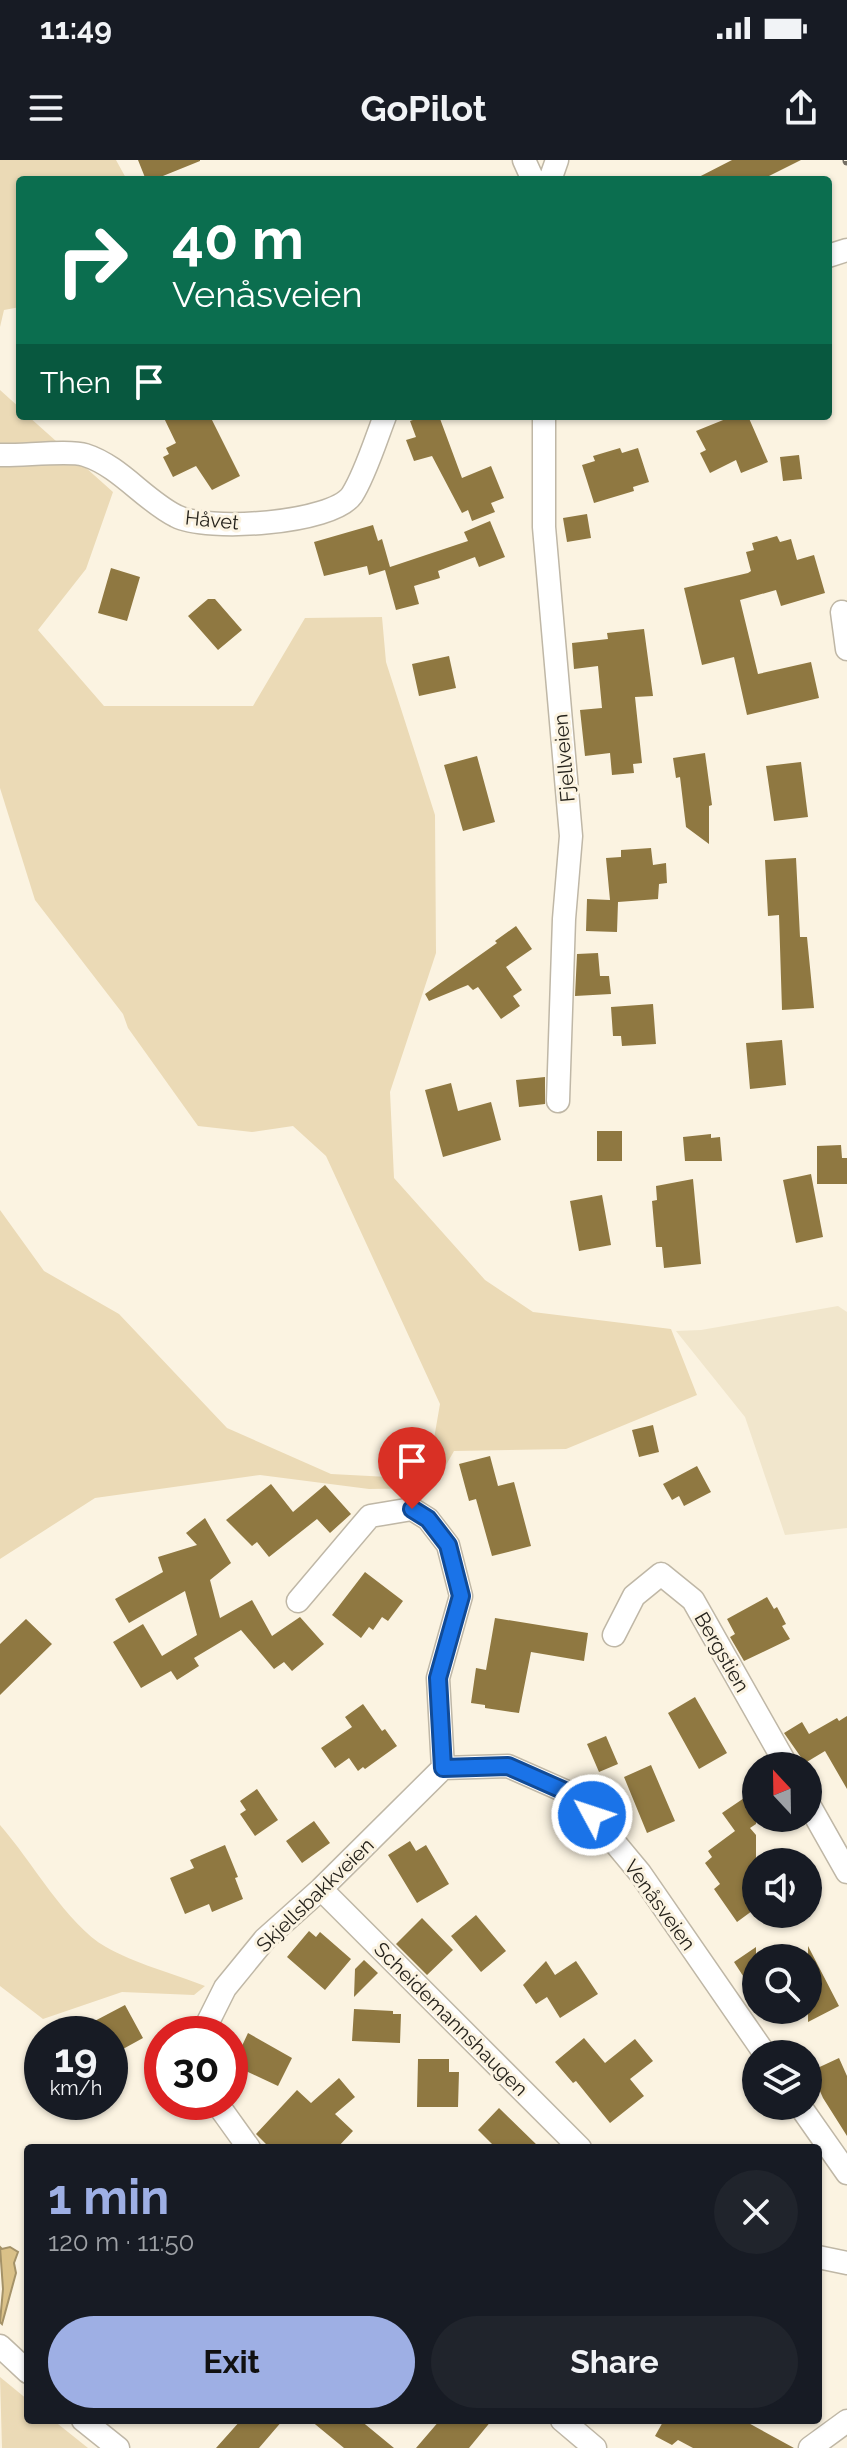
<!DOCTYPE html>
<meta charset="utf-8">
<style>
body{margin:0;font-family:Raleway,sans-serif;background:#20242c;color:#f1f3f6;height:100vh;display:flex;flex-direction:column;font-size:30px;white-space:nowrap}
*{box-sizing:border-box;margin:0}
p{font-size:26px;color:#9ea1a6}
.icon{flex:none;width:44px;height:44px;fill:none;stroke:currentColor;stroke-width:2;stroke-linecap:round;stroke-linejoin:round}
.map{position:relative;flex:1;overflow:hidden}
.details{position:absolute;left:24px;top:1984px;width:798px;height:280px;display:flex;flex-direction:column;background:#171b24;border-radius:8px;box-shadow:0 2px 6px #0004}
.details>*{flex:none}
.banner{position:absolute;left:16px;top:16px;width:816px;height:244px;border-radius:8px;box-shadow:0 2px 6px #0004;background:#0b6e4f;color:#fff;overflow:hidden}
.needle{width:52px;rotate:338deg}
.buttons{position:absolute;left:742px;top:1592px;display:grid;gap:16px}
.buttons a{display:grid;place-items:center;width:80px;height:80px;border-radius:50%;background:#171b24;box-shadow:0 2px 6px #0004;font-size:40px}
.speed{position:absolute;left:24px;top:1856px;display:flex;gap:16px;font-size:40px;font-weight:700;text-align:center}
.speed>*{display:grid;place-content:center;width:104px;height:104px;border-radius:50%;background:#171b24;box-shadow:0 2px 6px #0004;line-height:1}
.speed small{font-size:20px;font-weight:400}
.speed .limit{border:12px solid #d22;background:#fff;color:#111}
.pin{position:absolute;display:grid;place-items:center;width:68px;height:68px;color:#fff;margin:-82px -34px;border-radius:50% 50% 50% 0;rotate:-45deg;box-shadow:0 0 8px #0007}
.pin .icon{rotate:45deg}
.me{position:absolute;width:88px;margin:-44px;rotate:310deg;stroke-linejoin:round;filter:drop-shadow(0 0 6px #0008)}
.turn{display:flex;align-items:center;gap:28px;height:168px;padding:0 24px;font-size:36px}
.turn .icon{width:104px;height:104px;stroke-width:2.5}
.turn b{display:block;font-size:56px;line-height:68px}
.then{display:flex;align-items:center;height:76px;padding:0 24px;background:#0003;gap:16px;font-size:30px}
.round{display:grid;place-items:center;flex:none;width:84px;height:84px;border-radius:42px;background:#20242c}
.overview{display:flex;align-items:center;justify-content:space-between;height:136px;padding:0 24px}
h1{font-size:48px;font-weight:700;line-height:60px;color:#9eafe4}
.button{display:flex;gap:16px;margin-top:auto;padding:16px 24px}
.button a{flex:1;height:92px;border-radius:48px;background:#9eafe4;color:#111;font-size:32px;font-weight:700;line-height:92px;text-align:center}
.button a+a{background:#20242c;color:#f1f3f6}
.status{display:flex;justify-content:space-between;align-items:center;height:56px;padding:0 40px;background:#171b24;direction:ltr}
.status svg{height:22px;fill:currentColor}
header{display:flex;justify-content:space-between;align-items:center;height:104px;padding:0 24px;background:#171b24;font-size:36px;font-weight:700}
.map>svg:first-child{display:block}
.built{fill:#f1e6cc}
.green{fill:#ebdab6}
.water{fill:#dac188;stroke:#a49268;stroke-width:2}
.building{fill:#8f7841}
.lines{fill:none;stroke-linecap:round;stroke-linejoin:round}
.street-casing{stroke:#bfb7a6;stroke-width:25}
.street{stroke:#fff;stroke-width:22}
.rail-casing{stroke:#746f64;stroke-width:9}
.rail{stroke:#fbf3e1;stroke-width:6;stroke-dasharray:18;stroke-linecap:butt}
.route-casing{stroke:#114b97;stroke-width:20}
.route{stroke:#1a73e8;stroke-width:14}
.labels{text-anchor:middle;stroke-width:6;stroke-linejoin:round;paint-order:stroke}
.street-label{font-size:20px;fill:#26231c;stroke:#fbf3e1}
</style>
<div class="status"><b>11:49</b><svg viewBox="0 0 49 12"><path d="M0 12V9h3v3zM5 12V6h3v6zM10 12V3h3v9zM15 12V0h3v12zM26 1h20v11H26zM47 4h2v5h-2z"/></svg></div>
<header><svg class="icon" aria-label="menu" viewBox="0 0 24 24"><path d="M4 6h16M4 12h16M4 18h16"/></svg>GoPilot<svg class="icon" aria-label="share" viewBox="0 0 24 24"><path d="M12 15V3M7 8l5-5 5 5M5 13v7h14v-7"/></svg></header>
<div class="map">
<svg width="847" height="2288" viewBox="0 0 847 2288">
<rect width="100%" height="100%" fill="#fbf3e1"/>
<!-- built -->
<path class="built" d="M838 1146 847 1152V1368L785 1375 745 1257 676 1171 701 1170Z"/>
<!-- green -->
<path class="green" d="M0 0H116L127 20H20V147L4 150 0 167Z
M0 230 20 248V256H28L113 332 86 409 38 470 104 546H253L305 458 382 457 386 502 435 655 436 793 390 932 394 1018 485 1120 533 1152 671 1169 697 1235 566 1289 454 1291 433 1328 369 1329 260 1315 95 1338 0 1399V1050L44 1111 119 1154 227 1268 331 1314 427 1319 440 1244 326 996 293 966 252 972 198 966 128 868 123 854 35 740 0 628Z
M0 1665C31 1700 67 1765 106 1787 134 1803 174 1814 205 1826L194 1835 122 1832 43 1859 0 1826Z
M0 2217 28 2240V2260H53L88 2288H2Z"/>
<!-- water -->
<path class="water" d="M0 2087 2 2089 10 2087 18 2092 14 2103 16 2113 2 2164 0 2162 3 2129Z"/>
<!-- building -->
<path class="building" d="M138 0H200V1L153 20H146Z
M732 0H801L761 20H693Z
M163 256H210L240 316 212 330 196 306 173 317 163 297 169 294 166 288 176 283Z
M424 256H439L462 318 491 306 504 338 491 343 495 352 472 361 468 350 462 353 432 296 414 301 406 280 416 277 410 261Z
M733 256H748L768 302 741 313 736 300 710 313 700 293 706 290 696 271Z
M620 288 622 293 638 288 649 322 633 327 634 331 594 343 582 305 595 301 593 296Z
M799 295 802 319 783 321 780 297Z
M587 354 591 378 567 382 563 358Z
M490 361 505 397 479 407 475 397 438 411 440 418 414 426 419 444 396 450 385 410 369 415 367 406 324 416 314 382 373 365 378 381 382 379 390 407 468 381 464 372Z
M777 376 780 382 791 379 797 400 814 395 825 433 781 446 776 430 740 440 758 514 811 502 819 538 747 555 734 497 702 505 684 428 748 413 751 411 746 392 754 390 752 383Z
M111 408 140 417 127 461 98 453Z
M208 439H215L242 470 218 490 188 456Z
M644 469 653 536 635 537 642 603 633 604 634 613 612 615 610 593 585 596 580 550 602 548 598 506 574 509 572 483 608 479 607 473Z
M449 496 456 528 419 536 412 504Z
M705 593 712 645 709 646V684L686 667 680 617 676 618 673 598Z
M477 596 495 662 463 671 444 605Z
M801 602 808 657 774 661 766 606Z
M651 688 653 705 666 703 667 723 659 724 658 739 618 742 617 772 586 771 587 739 610 740 606 698 621 697V690Z
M796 698 800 777H807L814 848 782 850 779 755 768 756 765 700Z
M516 766 532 789 506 807 522 830 513 836 520 846 501 859 478 827 473 830 468 825 429 841 425 834 497 783 495 781Z
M598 793 600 816H609L611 834 575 836 577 794Z
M653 844 656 884 622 886 621 876H613L611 847Z
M782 880 786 925 750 929 746 883Z
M545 917V944L519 947 516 920Z
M451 923 458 951 491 942 501 980 443 997 425 930Z
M597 971H622V1001H597Z
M711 974V978L720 977 722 1001H685L683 977Z
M841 985 842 998H847V1024H817V986Z
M811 1014 823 1077 796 1083 783 1020Z
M693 1019 701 1104 664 1108 662 1087H656L652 1041 657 1040 656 1026Z
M602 1035 611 1085 579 1091 570 1041Z
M653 1265 659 1292 639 1297 632 1270Z
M490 1296 498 1326 514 1322 531 1386 492 1396 476 1339 469 1341 459 1304Z
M697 1306 711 1332 684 1346 679 1336 672 1340 663 1324Z
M271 1324 293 1352 325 1325 351 1354 330 1373 317 1359 269 1397 257 1382 252 1386 226 1360Z
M205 1358 231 1403 210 1420 220 1458 252 1440 272 1476 300 1457 324 1484 292 1511 284 1502 274 1509 241 1470 194 1498 199 1506 177 1520 171 1511 141 1528 113 1482 143 1464 162 1496 197 1475 185 1431 129 1463 115 1439 163 1412 158 1397 197 1385 186 1373Z
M365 1412 403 1441 388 1461 382 1457 373 1470 369 1467 361 1478 332 1455Z
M767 1437 774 1449 777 1447 786 1464 782 1466 790 1479 744 1501 730 1477 735 1474 727 1459Z
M495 1458 588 1473 584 1501 531 1492 519 1553 485 1548V1545L471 1543 476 1508 486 1510Z
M26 1459 52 1484 0 1535V1484Z
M695 1537 727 1593 699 1609 668 1553Z
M363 1544 382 1571 385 1569 397 1586 365 1609 363 1607 358 1611 349 1598 335 1608 321 1588 352 1567 345 1557Z
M847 1556V1629L825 1591 805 1603 784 1573 802 1562 809 1574 837 1558 839 1561Z
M606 1576 618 1604 599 1612 587 1584Z
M651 1605 675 1661 647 1673 624 1617Z
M257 1629 278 1660 255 1676 240 1654 246 1650 240 1641Z
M756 1630V1664L750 1668 756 1675V1739L748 1745 752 1751 737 1762 714 1729 720 1724 705 1703 712 1697 708 1691 735 1671 722 1653Z
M314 1661 330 1683 302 1703 286 1681Z
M410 1681 416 1691 426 1685 449 1724 417 1743 388 1695Z
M225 1685 238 1717 235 1718 243 1739 212 1752 209 1744 185 1754 170 1718 194 1708 190 1700Z
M476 1755 506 1791 481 1812 451 1776Z
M422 1758 453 1790 427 1815 396 1784Z
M309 1771 316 1777 320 1772 351 1799 325 1830 287 1797Z
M808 1786 839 1846 808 1862Z
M756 1787V1836L734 1802Z
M364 1800 378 1813 354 1837 355 1809Z
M546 1801 555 1815 576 1801 598 1834 560 1858 547 1837 536 1844 523 1825Z
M125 1845 143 1878 123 1889 121 1885 110 1890V1874H70Z
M354 1849 393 1851V1854H401L400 1883 352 1881Z
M248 1873 292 1898 278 1926 233 1905Z
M584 1878 605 1903 635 1879 653 1901 630 1919 644 1936 610 1963 576 1921 573 1923 555 1902Z
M839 1898 847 1916V1976L823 1938 811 1911Z
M418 1899H449V1912H459L458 1947H417Z
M339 1918 355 1937 335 1954 353 1971 337 1988H270L256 1974 297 1930 311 1943Z
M499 1948 540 1988H496L478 1970Z
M241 2260H283L259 2288H216Z
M310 2260H360L394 2288H344Z
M440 2260H492L469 2288H416Z
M664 2260H743L794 2288H693L678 2280 672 2285 655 2276Z"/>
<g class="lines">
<!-- street casing -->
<g class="street-casing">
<path id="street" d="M524 0 533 20
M550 20 557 0
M828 96 847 90
M544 256V367L571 676 564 759 558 941
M0 295C20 296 70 290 85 295 120 306 144 340 176 356 206 372 332 364 352 335 365 315 376 279 385 256
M842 452 847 489
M298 1441 370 1356 412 1349 428 1359 448 1385 461 1436 438 1518 443 1608 508 1606 576 1636 640 1713 765 1894
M614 1475 634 1436 661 1414 693 1440 787 1606
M808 1643 847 1712
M321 1729 580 1988
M205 1874V1868L225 1828 265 1779 321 1729 443 1608
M216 1942 249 1988
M800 1946 847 2013
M818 2097 847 2103
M0 2186 28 2212
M83 2260 118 2288
M562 2260 595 2288
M810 2288 847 2261"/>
</g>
<!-- street -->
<use href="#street" class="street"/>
<!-- rail casing -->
<g class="rail-casing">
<path id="rail" d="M847 0V1"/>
</g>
<!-- rail -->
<use href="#rail" class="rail"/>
</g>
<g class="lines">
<!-- route casing -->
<g class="route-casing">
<path id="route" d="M412 1349 428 1359 448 1385 461 1436 438 1518 443 1608 508 1606 576 1636 592 1655"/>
</g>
<!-- route -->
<use href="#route" class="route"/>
</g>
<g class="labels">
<!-- street labels -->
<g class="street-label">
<text transform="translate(212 360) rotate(6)" y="7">Håvet</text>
<text transform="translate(564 598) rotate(-95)" y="7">Fjellveien</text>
<text transform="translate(722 1492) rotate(60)" y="7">Bergstien</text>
<text transform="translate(315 1735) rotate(-44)" y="7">Skjellsbakkveien</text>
<text transform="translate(660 1745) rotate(54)" y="7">Venåsveien</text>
<text transform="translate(451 1859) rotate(45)" y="7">Scheidemannshaugen</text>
</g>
</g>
</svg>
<div class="buttons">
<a><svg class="needle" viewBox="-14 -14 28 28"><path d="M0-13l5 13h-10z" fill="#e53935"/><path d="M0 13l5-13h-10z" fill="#9ea1a6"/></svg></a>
<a><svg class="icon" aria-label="sound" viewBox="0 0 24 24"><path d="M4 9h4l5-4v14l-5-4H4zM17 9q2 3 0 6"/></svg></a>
<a><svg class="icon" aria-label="search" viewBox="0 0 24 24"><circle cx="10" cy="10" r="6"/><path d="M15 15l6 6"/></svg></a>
<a><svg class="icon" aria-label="layers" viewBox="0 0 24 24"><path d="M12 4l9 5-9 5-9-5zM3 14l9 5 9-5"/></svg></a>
</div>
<div class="speed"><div>19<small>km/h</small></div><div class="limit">30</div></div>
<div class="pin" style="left:412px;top:1349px;background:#d93025"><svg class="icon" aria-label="arrive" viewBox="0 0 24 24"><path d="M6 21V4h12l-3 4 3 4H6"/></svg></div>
<svg class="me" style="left:592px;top:1655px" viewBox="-20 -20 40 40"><circle r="17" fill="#1a73e8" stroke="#fff" stroke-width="3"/><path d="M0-11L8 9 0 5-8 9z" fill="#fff"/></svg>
<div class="banner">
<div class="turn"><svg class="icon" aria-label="right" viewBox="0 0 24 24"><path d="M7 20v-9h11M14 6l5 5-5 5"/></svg><div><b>40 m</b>Venåsveien</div></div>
<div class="then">Then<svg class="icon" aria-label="arrive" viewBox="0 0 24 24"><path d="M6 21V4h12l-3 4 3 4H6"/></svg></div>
</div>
<section class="details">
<div class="overview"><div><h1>1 min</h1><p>120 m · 11:50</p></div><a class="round"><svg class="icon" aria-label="close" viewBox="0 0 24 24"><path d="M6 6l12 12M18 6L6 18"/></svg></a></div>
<div class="button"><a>Exit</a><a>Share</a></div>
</section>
</div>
